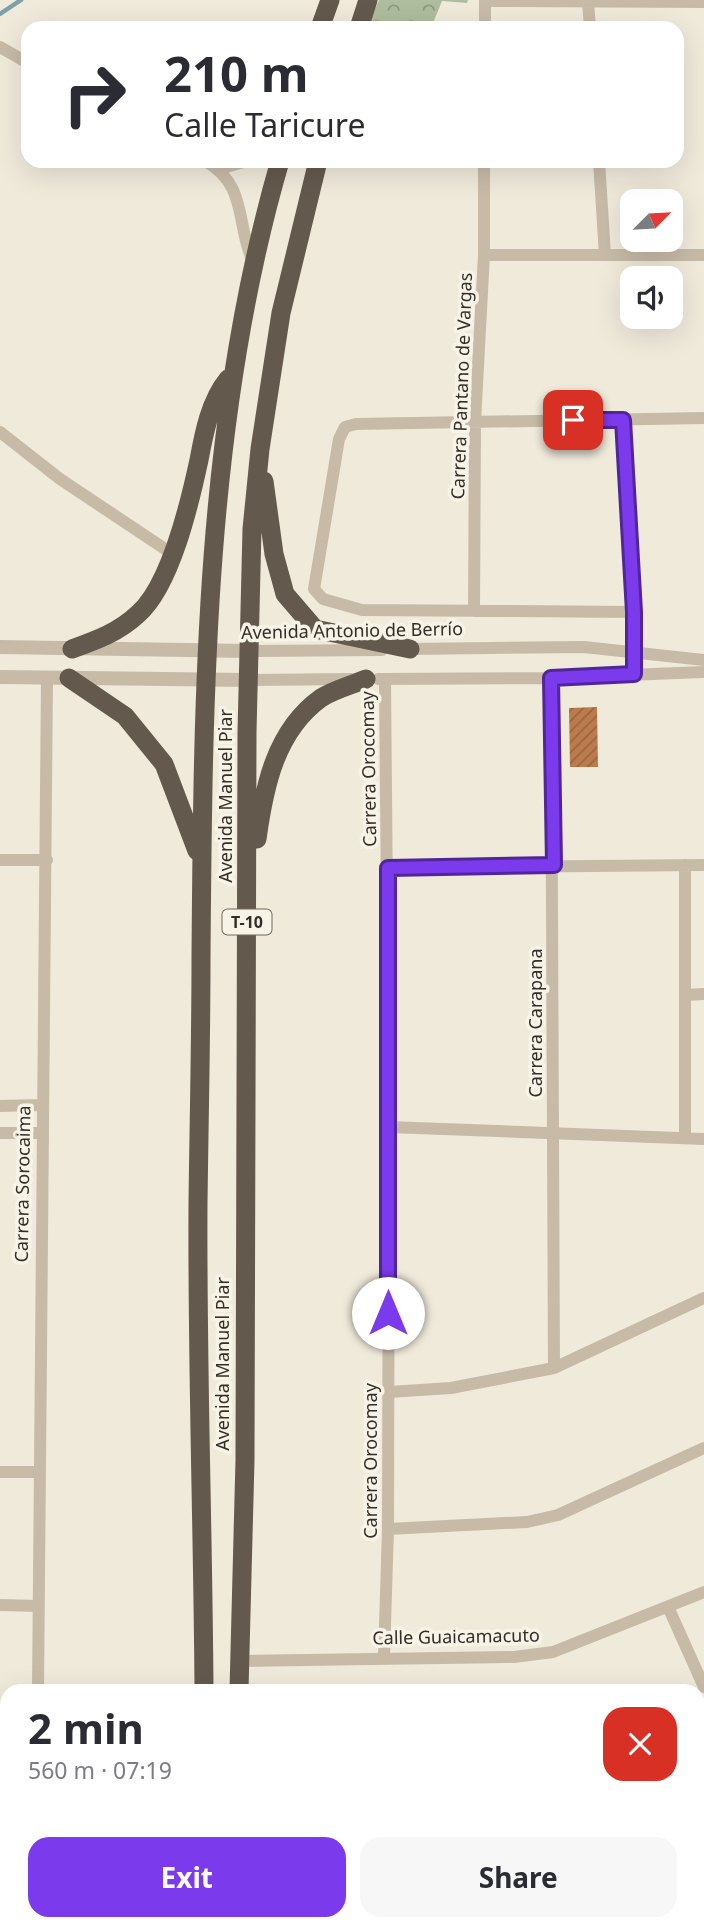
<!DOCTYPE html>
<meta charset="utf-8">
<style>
body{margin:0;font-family:"Noto Sans",sans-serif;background:#f7f7f7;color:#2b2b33;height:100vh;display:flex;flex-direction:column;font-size:26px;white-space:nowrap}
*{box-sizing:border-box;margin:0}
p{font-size:23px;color:#7c7c81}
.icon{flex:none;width:38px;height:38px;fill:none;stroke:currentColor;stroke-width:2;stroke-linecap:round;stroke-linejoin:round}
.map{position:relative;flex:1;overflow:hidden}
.panel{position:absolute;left:0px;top:1684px;width:705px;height:247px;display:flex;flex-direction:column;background:#fff;border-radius:21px 21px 0 0;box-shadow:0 7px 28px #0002}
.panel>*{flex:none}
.banner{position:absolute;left:21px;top:21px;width:663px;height:147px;border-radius:21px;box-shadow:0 7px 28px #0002;background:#fff;color:#2b2b33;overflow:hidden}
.needle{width:46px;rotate:66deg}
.tools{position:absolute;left:620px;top:189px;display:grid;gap:14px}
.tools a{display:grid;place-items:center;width:63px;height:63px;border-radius:14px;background:#fff;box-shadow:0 7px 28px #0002;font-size:35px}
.pin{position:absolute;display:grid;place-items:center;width:60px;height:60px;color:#fff;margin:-30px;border-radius:14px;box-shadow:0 4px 10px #0006}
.me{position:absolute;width:77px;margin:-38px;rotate:0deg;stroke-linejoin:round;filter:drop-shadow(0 0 5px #0008)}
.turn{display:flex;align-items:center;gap:24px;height:147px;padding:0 28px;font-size:32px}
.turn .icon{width:91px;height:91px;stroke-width:2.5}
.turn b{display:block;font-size:49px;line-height:60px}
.round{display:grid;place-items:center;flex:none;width:74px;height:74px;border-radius:21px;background:#f7f7f7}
.head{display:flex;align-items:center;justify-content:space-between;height:119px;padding:0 28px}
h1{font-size:42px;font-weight:700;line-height:52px}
.primary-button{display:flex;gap:14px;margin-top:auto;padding:14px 28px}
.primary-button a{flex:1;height:80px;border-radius:21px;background:#7c3aed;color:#fff;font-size:28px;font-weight:700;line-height:80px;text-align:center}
.primary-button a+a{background:#f7f7f7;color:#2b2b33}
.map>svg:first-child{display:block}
.park{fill:url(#park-crowns)}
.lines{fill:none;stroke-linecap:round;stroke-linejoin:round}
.stream{stroke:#7da0aa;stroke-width:4.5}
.building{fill:url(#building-hatch)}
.path{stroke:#b2a693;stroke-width:2.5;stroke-dasharray:3.5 3.5;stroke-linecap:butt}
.minor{stroke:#c7bba8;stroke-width:12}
.tertiary{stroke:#c7bba8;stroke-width:14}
.primary{stroke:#75685a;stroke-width:18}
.trunk{stroke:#64594d;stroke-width:19}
.route-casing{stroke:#51269a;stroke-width:18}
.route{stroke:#7c3aed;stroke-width:12}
.labels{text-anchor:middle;stroke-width:7;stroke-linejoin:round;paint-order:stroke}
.shield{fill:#f8f3e7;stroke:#6f6961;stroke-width:2}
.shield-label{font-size:16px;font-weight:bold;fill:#342e28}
.street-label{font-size:18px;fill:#342e28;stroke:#f8f3e7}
</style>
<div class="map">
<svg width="704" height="1929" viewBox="0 0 704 1929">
<defs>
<pattern id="park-crowns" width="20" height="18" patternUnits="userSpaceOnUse" patternTransform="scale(1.75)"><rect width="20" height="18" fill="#adbd9d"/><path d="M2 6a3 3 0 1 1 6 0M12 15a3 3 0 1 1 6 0" fill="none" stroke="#8e9a80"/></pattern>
<pattern id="building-hatch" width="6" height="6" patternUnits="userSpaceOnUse" patternTransform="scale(1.75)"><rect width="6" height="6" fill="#bc7b4d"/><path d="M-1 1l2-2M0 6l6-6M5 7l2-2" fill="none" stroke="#9a6540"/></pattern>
</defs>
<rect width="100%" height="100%" fill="#f0eadb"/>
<!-- park -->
<path class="park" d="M379 0H468L467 3 442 1 431 28H367Z
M0 1897H7V1923H161V1929H0Z"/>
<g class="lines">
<!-- stream -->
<path class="stream" d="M0 14 21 0"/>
</g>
<!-- building -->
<path class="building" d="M597 707 598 767H570L569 708Z"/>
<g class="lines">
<!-- path -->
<path class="path" d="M6 1929 7 1922"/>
<!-- minor -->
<path class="minor" d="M485 1 704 2
M588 2 590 28
M485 28V0
M0 47 28 63
M205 161C249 185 235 226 254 263
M599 161 605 255
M219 169 247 161
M484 255H704
M623 420 634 612V674
M0 432 60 479 171 553
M474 611 475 422 484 255V161
M634 612 362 610 323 599 314 589 339 439 345 427 356 424 704 418
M404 649 584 647 704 660
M248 651 382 650
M551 678 554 1368
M378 679 551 678 704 672
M248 680 352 679
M0 860H47
M388 868 704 865
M685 995 704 994
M0 1106 42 1105
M389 1127 704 1139
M0 1133H41
M685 1138V865
M389 1392 451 1388 554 1368 704 1298
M0 1472H39
M388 1529 527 1522 558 1515 704 1448
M0 1605 38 1606
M669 1609 704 1687
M384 1656 388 1529 389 1127 385 679
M240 1661 514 1657 553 1652 704 1592
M38 1690 47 677
M0 1739 7 1738
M0 1873H7"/>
<!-- tertiary -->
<path class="tertiary" d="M0 647 248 651
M0 677 248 680"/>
<!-- primary -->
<path class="primary" d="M698 1750 704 1747"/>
<!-- trunk -->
<path class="trunk" d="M320 28 330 0
M359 28 368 0
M264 481 274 554 285 594 315 629 410 649
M72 649C97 640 119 632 138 614 171 585 190 502 199 460 204 433 210 401 228 379
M69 678 125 716 164 764 197 851
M257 839C264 788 275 731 321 698 333 690 352 685 366 679
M204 1690C203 1528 197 1366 198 1204 199 1122 201 1040 201 957 203 691 205 418 280 161
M239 1690 245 1460 247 732 252 529 260 449 281 313 318 161
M205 1929V1923
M231 1929V1923"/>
</g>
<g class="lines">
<!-- route casing -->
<g class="route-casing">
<path id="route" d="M388 1313V868L554 865 551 678 634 674V612L623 420H573"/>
</g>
<!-- route -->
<use href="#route" class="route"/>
</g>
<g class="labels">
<!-- shield labels -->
<rect class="shield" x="222.5" y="909.5" width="49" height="25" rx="5"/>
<g class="shield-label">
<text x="247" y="928">T-10</text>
</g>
<!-- street labels -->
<g class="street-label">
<text transform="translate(462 386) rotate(-88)" y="6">Carrera Pantano de Vargas</text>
<text transform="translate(352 631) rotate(-1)" y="6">Avenida Antonio de Berrío</text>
<text transform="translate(369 769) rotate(-91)" y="6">Carrera Orocomay</text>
<text transform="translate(226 796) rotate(-90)" y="6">Avenida Manuel Piar</text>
<text transform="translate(536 1023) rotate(-90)" y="6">Carrera Carapana</text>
<text transform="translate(23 1184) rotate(-89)" y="6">Carrera Sorocaima</text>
<text transform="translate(223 1364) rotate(-90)" y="6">Avenida Manuel Piar</text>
<text transform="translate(371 1461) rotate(-90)" y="6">Carrera Orocomay</text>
<text transform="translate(456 1637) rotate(-1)" y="6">Calle Guaicamacuto</text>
</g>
</g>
</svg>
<div class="tools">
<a><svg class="needle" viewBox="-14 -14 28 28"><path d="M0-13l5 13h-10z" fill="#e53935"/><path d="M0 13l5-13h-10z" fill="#7c7c81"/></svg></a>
<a><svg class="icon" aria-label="sound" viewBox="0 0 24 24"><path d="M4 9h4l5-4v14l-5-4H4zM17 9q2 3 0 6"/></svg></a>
</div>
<div class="pin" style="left:573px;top:420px;background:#d93025"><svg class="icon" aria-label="arrive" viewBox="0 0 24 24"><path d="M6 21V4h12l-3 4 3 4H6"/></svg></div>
<svg class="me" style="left:388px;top:1313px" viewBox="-20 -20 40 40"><circle r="19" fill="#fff"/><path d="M0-13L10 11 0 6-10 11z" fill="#7c3aed"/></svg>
<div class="banner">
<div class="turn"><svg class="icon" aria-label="right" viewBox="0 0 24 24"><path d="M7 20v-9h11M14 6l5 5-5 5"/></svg><div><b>210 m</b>Calle Taricure</div></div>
</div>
<section class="panel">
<div class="head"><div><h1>2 min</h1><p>560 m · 07:19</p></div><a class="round" style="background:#d93025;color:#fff"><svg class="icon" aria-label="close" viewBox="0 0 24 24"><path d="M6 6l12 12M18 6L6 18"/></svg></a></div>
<div class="primary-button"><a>Exit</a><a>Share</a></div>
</section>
</div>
